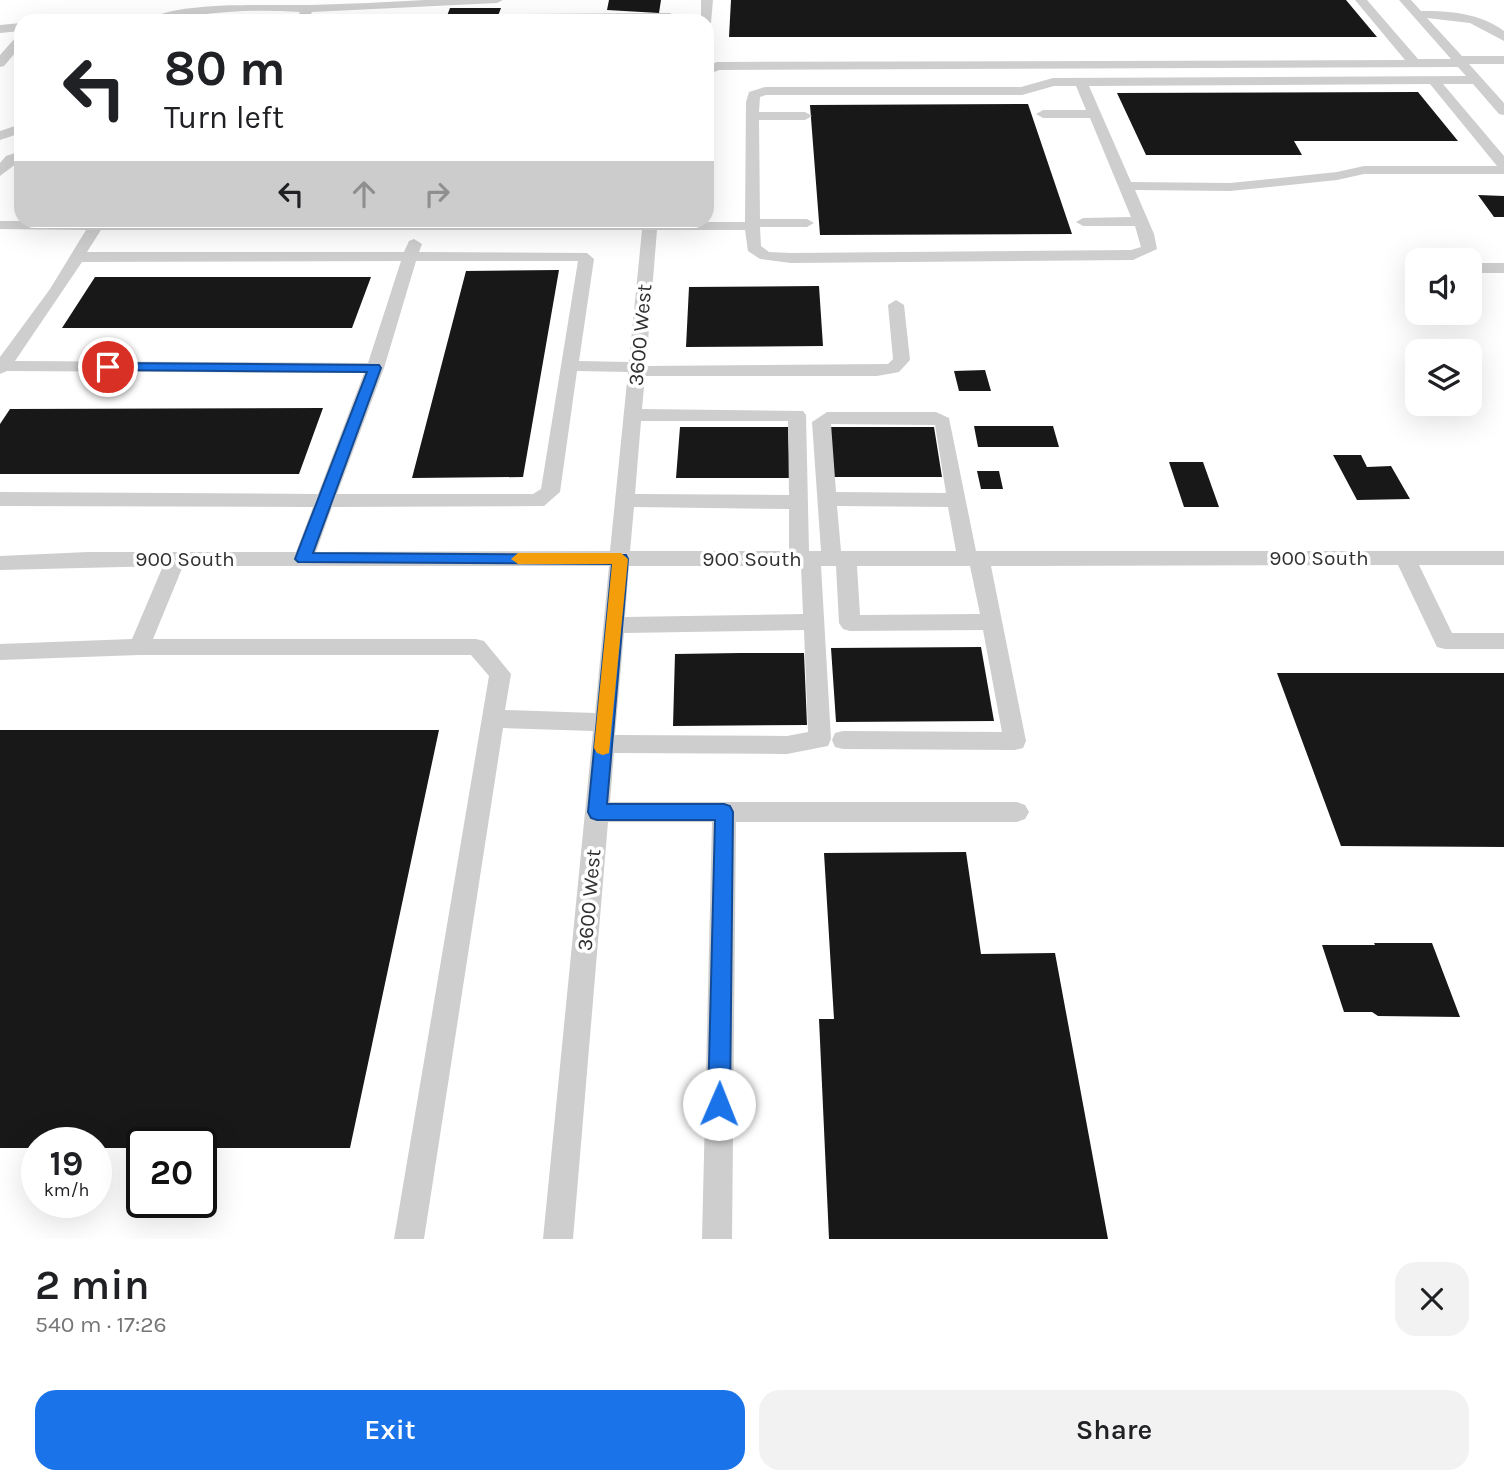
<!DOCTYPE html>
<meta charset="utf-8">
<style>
body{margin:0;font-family:Karla,sans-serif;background:#f2f2f2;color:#202124;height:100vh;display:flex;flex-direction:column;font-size:26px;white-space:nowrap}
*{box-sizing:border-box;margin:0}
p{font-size:23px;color:#757577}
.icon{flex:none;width:38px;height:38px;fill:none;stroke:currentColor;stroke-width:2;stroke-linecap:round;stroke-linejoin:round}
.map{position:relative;height:1239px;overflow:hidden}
.panel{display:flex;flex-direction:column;background:#fff;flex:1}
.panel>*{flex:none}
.banner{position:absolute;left:14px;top:14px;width:700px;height:214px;border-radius:21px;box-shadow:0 7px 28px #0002;background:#fff;color:#202124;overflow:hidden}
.buttons{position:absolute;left:1405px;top:248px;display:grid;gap:14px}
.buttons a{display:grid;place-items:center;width:77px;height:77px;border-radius:14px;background:#fff;box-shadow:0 7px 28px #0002;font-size:35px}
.speed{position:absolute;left:21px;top:1127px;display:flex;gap:14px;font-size:35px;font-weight:700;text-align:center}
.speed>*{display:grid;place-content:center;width:91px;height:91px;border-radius:50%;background:#fff;box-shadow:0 7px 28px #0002;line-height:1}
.speed small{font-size:18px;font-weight:400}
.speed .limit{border:4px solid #111;border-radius:10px;background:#fff;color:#111}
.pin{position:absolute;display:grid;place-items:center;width:60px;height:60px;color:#fff;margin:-30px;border:4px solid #fff;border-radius:50%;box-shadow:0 2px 7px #0007}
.me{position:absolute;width:77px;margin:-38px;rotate:1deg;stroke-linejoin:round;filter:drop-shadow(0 0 5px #0008)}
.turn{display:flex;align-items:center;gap:24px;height:147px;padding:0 35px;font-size:32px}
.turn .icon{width:91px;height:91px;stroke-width:2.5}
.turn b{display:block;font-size:49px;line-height:60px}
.lanes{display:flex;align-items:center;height:66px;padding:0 35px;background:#0003;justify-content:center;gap:35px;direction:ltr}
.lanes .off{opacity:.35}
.round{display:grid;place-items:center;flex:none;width:74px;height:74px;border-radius:21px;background:#f2f2f2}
.head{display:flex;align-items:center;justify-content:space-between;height:119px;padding:0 35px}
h1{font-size:42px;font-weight:600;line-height:52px}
.primary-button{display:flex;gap:14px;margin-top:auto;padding:14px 35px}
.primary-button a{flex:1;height:80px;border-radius:21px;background:#1a73e8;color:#fff;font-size:28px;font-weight:600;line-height:80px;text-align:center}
.primary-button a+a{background:#f2f2f2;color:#202124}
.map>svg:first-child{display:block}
.building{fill:#181818}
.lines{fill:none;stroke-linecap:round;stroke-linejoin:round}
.minor{fill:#cecece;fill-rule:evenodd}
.route{fill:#1a73e8;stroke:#114b97;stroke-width:2}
.slow{fill:#f59e0b}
.labels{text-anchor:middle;stroke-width:7;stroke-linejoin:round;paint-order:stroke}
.street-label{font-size:21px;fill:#313131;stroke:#fff}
</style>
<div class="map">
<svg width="1504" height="1239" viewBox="0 0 1504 1239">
<rect width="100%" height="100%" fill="#fff"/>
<!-- building -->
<path class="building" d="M609 0H661L659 13 607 10Z
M731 0H1346L1377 37H729Z
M450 8H501L496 21H445Z
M263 14 259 21H202L206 15Z
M1418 92 1458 141H1294L1302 155H1146L1117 93Z
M1028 104 1072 234 820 235 810 105Z
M1478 195 1504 196V217H1494Z
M559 270 523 477 412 478 466 271Z
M95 277H371L352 328H62Z
M819 286 823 346 686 347 689 287Z
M985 370 991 391H959L954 371Z
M323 408 299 474H0V424L10 409Z
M974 426H1053L1059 447H978Z
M680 427H788L790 478H676Z
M827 427H934L942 477H830Z
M1333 455H1361L1367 467 1391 466 1410 499 1357 500Z
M1169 462H1203L1219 507H1184Z
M977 471H999L1003 489H981Z
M981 647 994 721 836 722 831 648Z
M740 653H804L807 725 673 726 675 654Z
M1277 673H1504V847L1341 846Z
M0 730H439L350 1148H201V1143H142V1148H96V1143H37V1148H0Z
M966 852 981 954 1055 953 1108 1239H829L819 1019H834L824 853Z
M1374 943H1432L1460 1017 1378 1016 1372 1012H1344L1322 945H1375Z"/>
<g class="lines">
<!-- minor -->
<path class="minor" d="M425 0H503L497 3 312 12 307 21H295L300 12C269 10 238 10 206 14 186 16 167 21 146 21 175 0 273 6 311 5 349 4 387 2 425 0Z
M701 0H713L711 23 701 21Z
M1355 0H1367L1418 59H1451L1399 0H1411L1421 11C1450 11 1480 13 1504 31V41L1470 23 1427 18 1462 56H1504V64H1469L1504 103V115L1499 114 1473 84H1443L1504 156V174H1364L1337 180 1230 191 1135 190 1154 234 1157 249 1133 260 791 263 760 259 748 251 745 230H657L646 366 888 364 893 359 888 305 896 300 904 305 910 360 899 372 877 376H645L642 409 803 411 806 415 809 551H821L812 422 827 412H936L949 418 976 551H1504V565H1419L1452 633H1504V649H1445L1437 647 1398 565 991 566 1026 741 1023 748 1015 750 843 749 835 747 832 740 835 733 843 731 1002 732 983 630 850 631 843 629 839 623 836 566H821L831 739 828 746 787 754 614 753 610 802H1017L1025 805 1029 812 1025 819 1017 822H736L732 1239H702L712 822H608L573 1239H543L593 731 503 728 424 1239H394L489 676 471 655H139L0 660V644L132 639 163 566 0 570V556L88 552H296L313 507 0 506V492L318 494 364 373 7 371 0 374V357L50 289 86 230 0 229V221L745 222 746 102 749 92 765 87H1021L1053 78 1466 76 1458 67 719 70 707 75V66L717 62 1405 60ZM1430 84 1497 166H1364L1337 172 1230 183 1131 182 1089 86ZM1054 86H1076L1086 110H1043L1036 114 1043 118H1090L1131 217 1083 218 1076 222 1083 226H1135L1141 247 1131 250 791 253 769 252 761 246 760 227H807L814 223 807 219H760L759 120H805L812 116 805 112H759L760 97 766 95H1022ZM101 230H642L629 362 579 361 594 259 587 253 419 252 422 244 414 239 409 241 404 252H87ZM401 261 368 363 15 361 82 262ZM416 261H578L541 489 533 494H337L384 368ZM577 371 628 372 610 551 316 552 332 507 544 506 560 492ZM641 421H788L789 495 635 494ZM831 424 935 425 946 493 836 492ZM837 506 948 507 956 551H841ZM634 507 789 509V551H630ZM183 566H609L595 713 505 710 511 674 484 641 476 639H153ZM629 566H801L803 614 625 617ZM857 566H970L980 614 860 615ZM804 630 808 732 787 736 615 735 624 633Z
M525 14 670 13 676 17 670 21 521 20V16Z
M21 23V31L0 33V25Z
M21 35V46L4 66 0 67V55L17 36Z
M21 124V133L0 140V131Z
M21 151V160L0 176V163L6 156Z
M1413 262H1418V272L1408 270 1405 267Z
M1470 263H1504V273H1470Z"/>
</g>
<!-- route -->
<path class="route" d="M108 363 379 365 381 368 313 553 626 555 628 559 607 804H724L730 806 733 812 730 1104 727 1112 719 1115 711 1112 708 1104 715 820H597L591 818 588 812 612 564 298 562 295 559 367 372 104 370 102 367Z"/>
<!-- slow -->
<path class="slow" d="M518 553H621L628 559 609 753 603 755 597 753 594 748 612 564H518L511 559Z"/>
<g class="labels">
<!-- street labels -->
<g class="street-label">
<text transform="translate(640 335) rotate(-85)" y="7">3600 West</text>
<text x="1319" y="565">900 South</text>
<text x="185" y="566">900 South</text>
<text x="752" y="566">900 South</text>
<text transform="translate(589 900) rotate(-85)" y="7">3600 West</text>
</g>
</g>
</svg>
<div class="buttons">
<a><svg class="icon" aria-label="sound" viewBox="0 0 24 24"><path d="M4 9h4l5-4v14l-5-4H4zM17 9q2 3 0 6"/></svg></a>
<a><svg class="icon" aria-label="layers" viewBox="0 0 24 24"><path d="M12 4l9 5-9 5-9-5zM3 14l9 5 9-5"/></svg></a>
</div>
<div class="speed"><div>19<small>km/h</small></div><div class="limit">20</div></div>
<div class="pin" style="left:108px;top:367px;background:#d93025"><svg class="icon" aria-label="arrive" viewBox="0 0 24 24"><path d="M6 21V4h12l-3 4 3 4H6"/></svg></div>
<svg class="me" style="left:719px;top:1104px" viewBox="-20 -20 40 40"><circle r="19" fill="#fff"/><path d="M0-13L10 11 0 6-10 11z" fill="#1a73e8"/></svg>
<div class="banner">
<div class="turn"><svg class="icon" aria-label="left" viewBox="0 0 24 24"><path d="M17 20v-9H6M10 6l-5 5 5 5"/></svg><div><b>80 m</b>Turn left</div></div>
<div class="lanes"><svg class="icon" aria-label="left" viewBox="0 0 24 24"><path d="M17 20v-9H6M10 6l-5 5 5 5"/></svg><svg class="icon off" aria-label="ahead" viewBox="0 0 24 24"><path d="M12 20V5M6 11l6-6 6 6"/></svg><svg class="icon off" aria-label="right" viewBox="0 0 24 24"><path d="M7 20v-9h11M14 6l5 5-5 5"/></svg></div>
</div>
</div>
<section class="panel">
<div class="head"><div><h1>2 min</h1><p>540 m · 17:26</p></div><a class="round"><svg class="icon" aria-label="close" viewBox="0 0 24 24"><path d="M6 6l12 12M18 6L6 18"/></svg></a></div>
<div class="primary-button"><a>Exit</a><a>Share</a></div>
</section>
